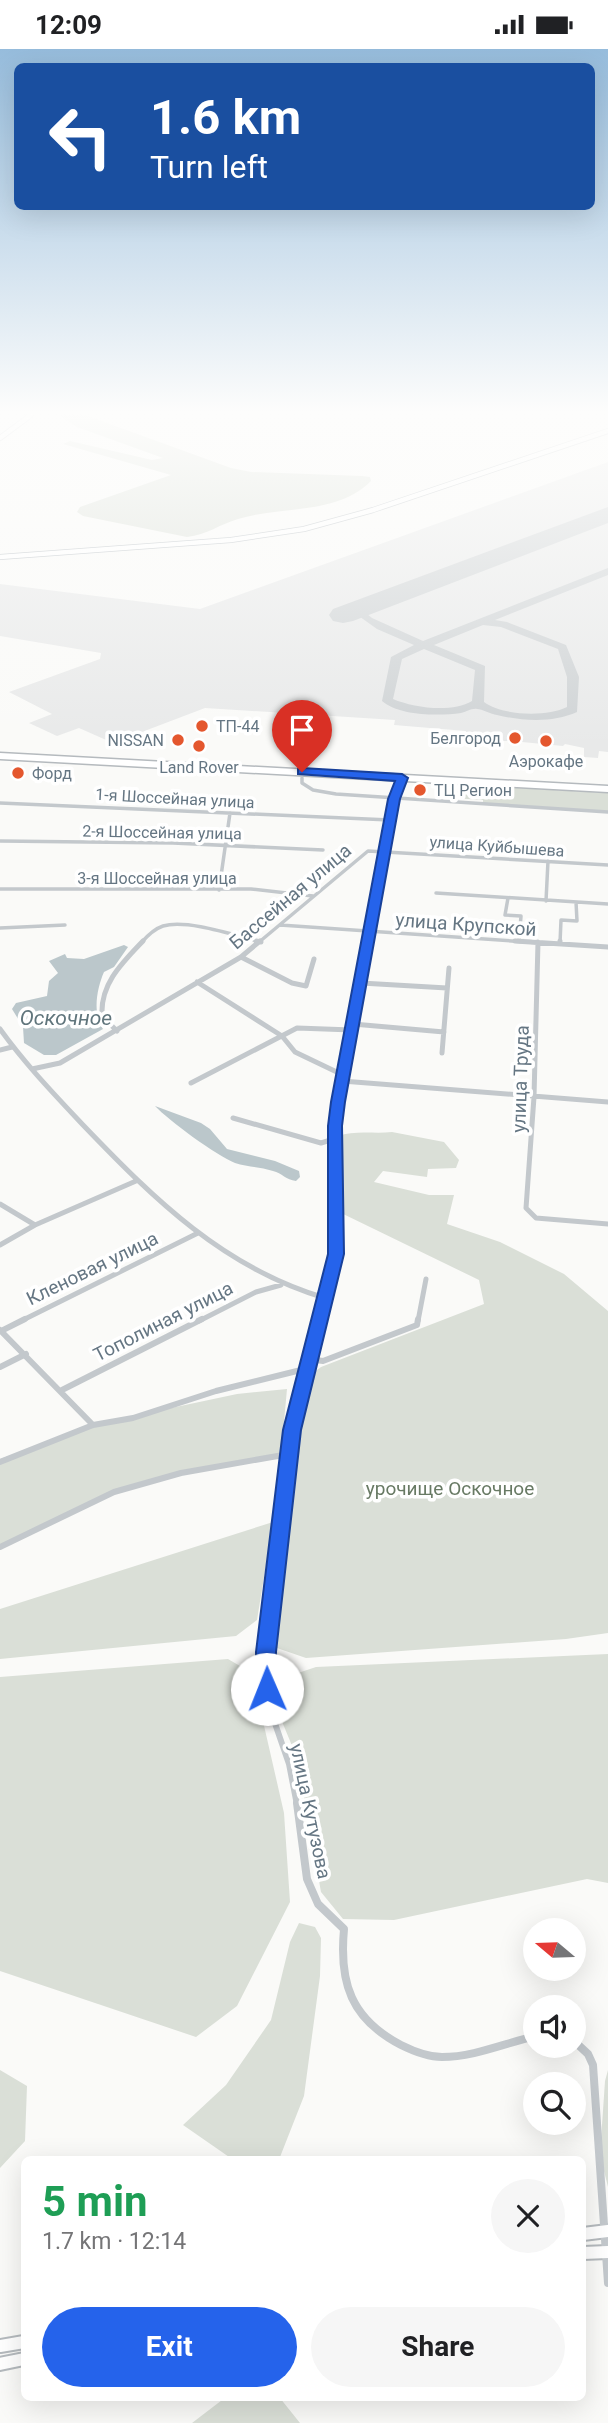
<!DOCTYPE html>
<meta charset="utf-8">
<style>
body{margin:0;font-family:Roboto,sans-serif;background:#f6f6f6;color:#202124;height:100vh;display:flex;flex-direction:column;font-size:26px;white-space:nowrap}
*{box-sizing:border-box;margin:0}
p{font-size:23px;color:#757577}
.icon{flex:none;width:38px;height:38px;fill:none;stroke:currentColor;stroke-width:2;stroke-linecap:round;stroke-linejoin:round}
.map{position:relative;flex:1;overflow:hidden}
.panel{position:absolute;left:21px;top:2107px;width:565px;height:245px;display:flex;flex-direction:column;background:#fff;border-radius:10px;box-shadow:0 7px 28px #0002}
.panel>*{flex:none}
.top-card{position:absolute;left:14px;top:14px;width:581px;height:147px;border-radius:10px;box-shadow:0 7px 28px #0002;background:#1a4fa0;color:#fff;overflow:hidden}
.needle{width:46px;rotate:289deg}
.fabs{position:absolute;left:523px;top:1869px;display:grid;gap:14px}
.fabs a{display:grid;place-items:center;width:63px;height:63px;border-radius:50%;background:#fff;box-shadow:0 7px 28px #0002;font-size:35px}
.pin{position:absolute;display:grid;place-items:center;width:60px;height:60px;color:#fff;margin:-72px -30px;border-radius:50% 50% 50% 0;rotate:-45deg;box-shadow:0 0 7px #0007}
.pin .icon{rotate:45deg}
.me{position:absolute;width:77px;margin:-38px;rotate:359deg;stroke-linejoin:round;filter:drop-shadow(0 0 5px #0008)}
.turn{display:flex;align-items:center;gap:24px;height:147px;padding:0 21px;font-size:32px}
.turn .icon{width:91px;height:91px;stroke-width:2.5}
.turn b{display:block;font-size:49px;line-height:60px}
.round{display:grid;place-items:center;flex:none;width:74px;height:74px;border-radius:37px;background:#f6f6f6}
.headline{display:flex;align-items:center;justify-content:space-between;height:119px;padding:0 21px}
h1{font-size:42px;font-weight:700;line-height:52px;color:#1e9e55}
.primary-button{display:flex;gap:14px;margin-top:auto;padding:14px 21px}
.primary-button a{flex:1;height:80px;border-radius:42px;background:#2563eb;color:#fff;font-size:28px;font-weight:700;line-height:80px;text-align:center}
.primary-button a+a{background:#f6f6f6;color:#202124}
.status{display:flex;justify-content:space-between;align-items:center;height:49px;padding:0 35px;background:#fff;direction:ltr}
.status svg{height:19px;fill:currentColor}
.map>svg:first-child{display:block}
.built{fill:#e8e9e9}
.green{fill:#dadfd7}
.water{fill:#bbc7cb}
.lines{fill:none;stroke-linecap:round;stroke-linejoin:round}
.taxiway{fill:#ced2d4;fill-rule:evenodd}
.runway{fill:#ced2d4;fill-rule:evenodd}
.secondary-casing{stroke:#b3babf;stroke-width:6}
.primary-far2-casing{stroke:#b5babe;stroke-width:6}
.primary-far1-casing{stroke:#b5babe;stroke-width:9}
.primary-casing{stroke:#b5babe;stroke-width:16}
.street-far3{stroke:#c3c8cc;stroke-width:3.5}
.street-far2{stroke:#c3c8cc;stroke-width:5}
.street-far1{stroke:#c3c8cc;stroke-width:6}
.street{stroke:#c3c8cc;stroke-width:8}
.secondary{stroke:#fff;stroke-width:4.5}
.primary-far2{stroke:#fff;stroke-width:4.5}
.primary-far1{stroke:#fff;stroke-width:6}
.primary{stroke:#fff;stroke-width:12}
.route{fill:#2563eb;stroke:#184099;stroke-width:2}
.poi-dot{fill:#e4572e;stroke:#fff;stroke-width:2.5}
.labels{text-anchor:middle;stroke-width:7;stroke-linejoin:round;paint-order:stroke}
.far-poi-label{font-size:16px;fill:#657683;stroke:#fff;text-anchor:start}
.far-street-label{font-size:16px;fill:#657683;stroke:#fff}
.street-label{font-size:19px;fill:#657683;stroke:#fff}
.park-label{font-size:19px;fill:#687a64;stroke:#fff}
.water-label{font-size:21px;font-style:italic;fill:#60757c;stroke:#fff}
</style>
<div class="status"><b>12:09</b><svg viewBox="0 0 49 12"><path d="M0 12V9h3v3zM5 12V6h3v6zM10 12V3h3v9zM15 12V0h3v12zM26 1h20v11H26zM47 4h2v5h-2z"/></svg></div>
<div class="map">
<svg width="608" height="2374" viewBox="0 0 608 2374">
<rect width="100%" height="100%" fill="#fafaf8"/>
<!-- built -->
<path class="built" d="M608 413V703L599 702 598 709 584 708V699L565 695 563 697 512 692H464L466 682 394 676 395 671 205 659 113 694 79 679 57 687 29 674 52 665 9 643 100 610 101 604 0 587V535L200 560Z"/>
<!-- green -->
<path class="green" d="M59 366H85L231 419 251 423 362 427 370 428 371 432C338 466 280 457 238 470 220 475 207 486 187 488L83 467 77 463 80 458 171 426 63 395 70 392 152 411 163 409 77 378Z
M482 737 608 744V762L483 754V751L437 748 438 740 461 742V738Z
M392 1083 444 1093 459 1111 456 1119 428 1120 427 1128 383 1122 374 1133 429 1146H454L447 1175 500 1193 564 1225 608 1262V1584L566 1590 306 1609 274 1598 305 1330 321 1318 484 1255 479 1231 337 1162 338 1087C354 1081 374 1085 392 1083Z
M287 1340 281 1405 113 1441 0 1496V1410L105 1373 237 1345Z
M273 1473 257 1571 236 1587 0 1610V1560Z
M608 1605V1834L587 1830 394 1871 343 1870 321 1843 297 1709 281 1670 274 1632 316 1618Z
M228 1610 252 1624 284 1764 290 1853 237 1957 196 1988 0 1922V1628Z
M299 1874 315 1878 321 1889 320 1927 304 2047 280 2108 232 2110 183 2076 226 2036 271 1971 290 1893Z
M0 2021 27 2037 25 2092 0 2119Z
M608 2021V2138L600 2106 605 2032Z
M226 2348 280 2349 300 2374H192Z"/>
<!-- water -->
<path class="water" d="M124 896 128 898 114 918 104 923C97 939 92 964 103 980L56 1006H44L24 994 23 978 12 960 16 954 47 947 49 932 58 924 49 912 65 905 67 909 84 910Z
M155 1057 201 1074 210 1080 227 1100 275 1112 299 1122 300 1128 296 1132C286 1131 282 1124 273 1122 260 1118 247 1118 235 1114 217 1107 168 1071 155 1057Z"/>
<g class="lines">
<!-- taxiway -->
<path class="taxiway" d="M608 519V526L495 571 507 573 566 596 579 628 577 663C553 674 522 672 497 666 491 665 482 660 477 660 472 659 466 663 461 664 439 667 399 667 382 652L391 608 414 596 377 580 356 565 364 555 373 557 367 565 372 569 423 592ZM483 576 501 578 558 600 567 628V658C547 668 503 667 484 653L485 617 434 596ZM424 600 475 621 472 652C452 664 414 659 393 650L402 610Z"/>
<!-- runway -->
<path class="runway" d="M608 458V474L353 572 343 574 333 572 329 566 333 560Z"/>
<!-- secondary casing -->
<g class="secondary-casing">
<path id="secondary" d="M0 508 231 491 304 480 373 461 608 382"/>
</g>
<!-- primary-far2 casing -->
<g class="primary-far2-casing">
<path id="primary-far2" d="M0 389 31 366"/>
</g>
<!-- primary-far1 casing -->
<g class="primary-far1-casing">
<path id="primary-far1" d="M0 707 608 740"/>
</g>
<!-- primary casing -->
<g class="primary-casing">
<path id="primary" d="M583 2185 608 2182
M583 2204 608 2203
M0 2297 24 2293
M0 2315 24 2310"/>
</g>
<!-- street-far3 -->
<path class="street-far3" d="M302 729V734L313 741 336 745 608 763
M0 754 390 771
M0 792 173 794 323 801
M0 840H251L313 847
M219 841 230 764
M436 844 608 855
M508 849 505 866 521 867 519 892
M546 852 548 812
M280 876 541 894
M0 879 65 876
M141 894C147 887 154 880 163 877 188 870 236 887 261 893
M258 894 368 802 608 816
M367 894 394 750 402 728
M560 894 561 871 577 872 576 853"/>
<!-- street-far2 -->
<path class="street-far2" d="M256 892 261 893
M515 892 608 898
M538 893 534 1048 526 1159 536 1169 608 1175
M560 895V892
M241 908 292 934 306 937 314 910
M197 933 282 987 295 1003 343 1026
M361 934 447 939
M353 975 444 983
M0 980C25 1015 55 1046 84 1077 155 1151 224 1219 325 1249
M117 982 102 967C100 935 122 914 143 892
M0 1001 12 998
M442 1004 449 919
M32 1020 60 1014 241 908 260 892
M342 1032 608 1053
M191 1034 297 979 352 981
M233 1069 321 1094 337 1089
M0 1155 35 1176
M0 1196 35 1176 136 1132
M21 1272 198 1184
M199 1272 256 1243 281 1236
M319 1272 336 1205 335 1077 338 1053 368 892
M418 1272 426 1230"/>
<!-- street-far1 -->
<path class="street-far1" d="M0 1281 93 1376
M1 1282 25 1270
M309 1310 323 1312 417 1276 418 1270
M0 1318 26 1305
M62 1341 202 1270
M0 1413 93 1376 133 1369 216 1342 305 1320
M0 1498 114 1443 181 1424 289 1405
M297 1756 289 1715 269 1657 266 1603 292 1381 320 1270"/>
<!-- street -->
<path class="street" d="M297 1754 307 1830 318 1855 344 1880C339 1934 351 1970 401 1996 413 2002 427 2008 442 2008 474 2008 505 1994 536 1987
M574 1992 588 2005 593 2016 608 2234"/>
<!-- secondary -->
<use href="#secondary" class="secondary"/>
<!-- primary-far2 -->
<use href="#primary-far2" class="primary-far2"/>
<!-- primary-far1 -->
<use href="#primary-far1" class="primary-far1"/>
<!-- primary -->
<use href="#primary" class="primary"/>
</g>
<!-- sky -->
<linearGradient id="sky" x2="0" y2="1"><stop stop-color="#96bcdc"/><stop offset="0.52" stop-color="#fdfdfc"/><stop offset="1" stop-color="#fdfdfc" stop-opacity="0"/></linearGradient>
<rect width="608" height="698" fill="url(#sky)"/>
<!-- route -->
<path class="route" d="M302 719 402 725 408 729 400 750 345 1053 342 1077 344 1205 301 1381 276 1603 277 1640 274 1646 267 1649 260 1646 257 1640 256 1603 283 1381 328 1205V1077L331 1053 388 750 395 732 298 725V720Z"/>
<!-- markers -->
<g class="poi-dot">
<circle cx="202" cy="677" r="7"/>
<circle cx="515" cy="689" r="7"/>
<circle cx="178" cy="691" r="7"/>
<circle cx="546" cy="692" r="7"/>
<circle cx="199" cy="697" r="7"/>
<circle cx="18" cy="724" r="7"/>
<circle cx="420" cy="741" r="7"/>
</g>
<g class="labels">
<!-- far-poi labels -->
<g class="far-poi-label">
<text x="216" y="683">ТП-44</text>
<text x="501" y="695" text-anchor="end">Белгород</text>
<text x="164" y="697" text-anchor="end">NISSAN</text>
<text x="546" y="718" text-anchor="middle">Аэрокафе</text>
<text x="199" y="724" text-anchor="middle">Land Rover</text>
<text x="32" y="730">Форд</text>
<text x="434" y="747">ТЦ Регион</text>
</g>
<!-- far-street labels -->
<g class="far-street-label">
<text transform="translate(175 749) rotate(3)" y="6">1-я Шоссейная улица</text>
<text transform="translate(162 783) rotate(1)" y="6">2-я Шоссейная улица</text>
<text transform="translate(497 797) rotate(4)" y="6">улица Куйбышева</text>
<text x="157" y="835">3-я Шоссейная улица</text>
</g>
<!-- street labels -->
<g class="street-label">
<text transform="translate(290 847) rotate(-40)" y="7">Бассейная улица</text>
<text transform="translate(466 875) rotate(4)" y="7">улица Крупской</text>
<text transform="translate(520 1030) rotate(-88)" y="7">улица Труда</text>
<text transform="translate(92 1219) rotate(-26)" y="7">Кленовая улица</text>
<text transform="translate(163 1272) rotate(-27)" y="7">Тополиная улица</text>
<text transform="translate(311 1762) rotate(78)" y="7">улица Кутузова</text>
</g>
<!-- park labels -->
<g class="park-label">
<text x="450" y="1446">урочище Оскочное</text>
</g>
<!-- water labels -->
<g class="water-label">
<text x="66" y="976">Оскочное</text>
</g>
</g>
</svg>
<div class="fabs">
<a><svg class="needle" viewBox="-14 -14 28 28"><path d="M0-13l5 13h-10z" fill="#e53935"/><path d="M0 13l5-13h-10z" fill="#757577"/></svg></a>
<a><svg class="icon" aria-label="sound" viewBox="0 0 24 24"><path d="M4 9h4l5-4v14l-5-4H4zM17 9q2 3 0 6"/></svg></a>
<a><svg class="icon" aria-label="search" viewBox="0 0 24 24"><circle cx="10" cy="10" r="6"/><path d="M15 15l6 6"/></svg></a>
</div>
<div class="pin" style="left:302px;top:723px;background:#d93025"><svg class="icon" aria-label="arrive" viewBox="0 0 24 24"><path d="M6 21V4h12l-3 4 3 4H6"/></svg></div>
<svg class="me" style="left:267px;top:1640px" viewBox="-20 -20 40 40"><circle r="19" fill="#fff"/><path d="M0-13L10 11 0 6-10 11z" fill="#2563eb"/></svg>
<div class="top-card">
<div class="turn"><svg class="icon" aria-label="left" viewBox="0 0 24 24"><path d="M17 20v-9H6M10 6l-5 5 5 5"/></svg><div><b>1.6 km</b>Turn left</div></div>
</div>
<section class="panel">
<div class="headline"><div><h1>5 min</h1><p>1.7 km · 12:14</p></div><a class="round"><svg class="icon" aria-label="close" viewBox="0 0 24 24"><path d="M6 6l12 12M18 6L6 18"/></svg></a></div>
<div class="primary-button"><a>Exit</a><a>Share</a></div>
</section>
</div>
